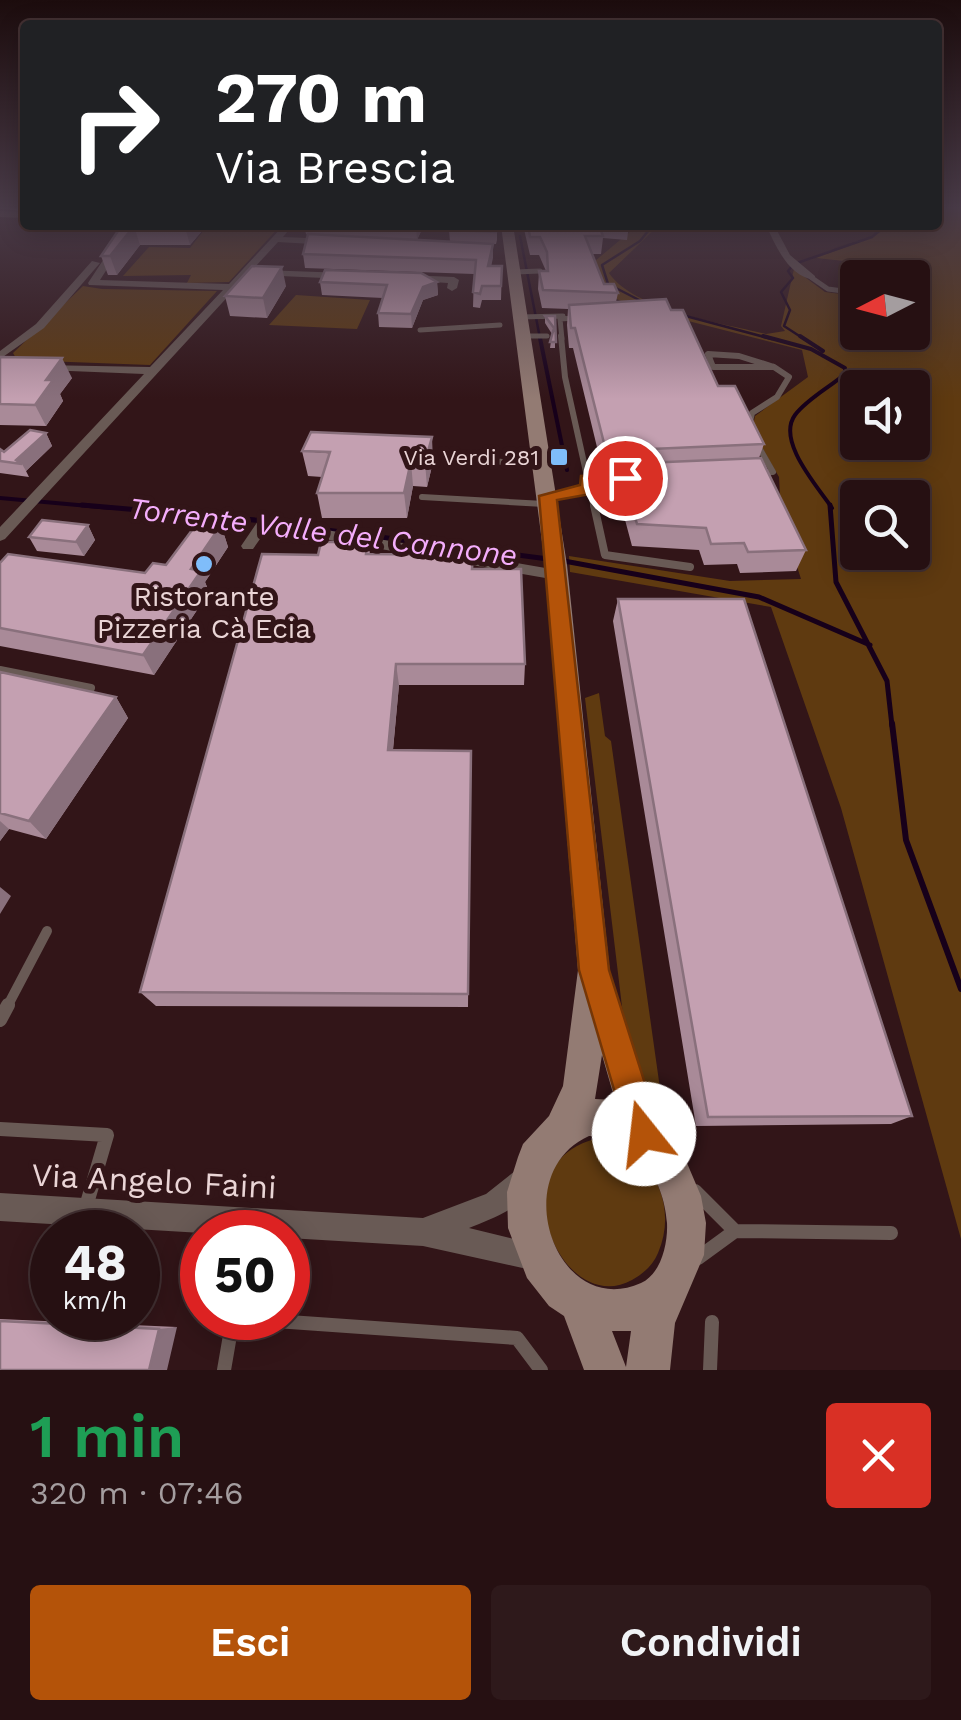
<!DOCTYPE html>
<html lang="it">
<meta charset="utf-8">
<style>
body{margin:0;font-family:"Work Sans",sans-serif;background:#2e191b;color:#f1f3f6;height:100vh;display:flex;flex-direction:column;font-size:38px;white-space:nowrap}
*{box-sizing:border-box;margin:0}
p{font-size:32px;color:#a49d9f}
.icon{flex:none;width:55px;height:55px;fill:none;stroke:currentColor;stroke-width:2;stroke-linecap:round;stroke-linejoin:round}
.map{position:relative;height:1370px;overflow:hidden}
.panel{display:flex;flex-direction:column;background:#261012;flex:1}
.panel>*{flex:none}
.hud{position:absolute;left:20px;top:20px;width:922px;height:210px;border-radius:10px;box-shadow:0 5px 25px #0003,0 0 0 2px #423032;background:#202124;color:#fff;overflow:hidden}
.needle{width:65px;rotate:264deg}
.tools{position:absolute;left:840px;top:260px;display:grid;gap:20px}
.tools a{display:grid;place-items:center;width:90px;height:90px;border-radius:10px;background:#261012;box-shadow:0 5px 25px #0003,0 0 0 2px #423032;font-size:50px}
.speed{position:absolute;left:30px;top:1210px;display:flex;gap:20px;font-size:50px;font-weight:700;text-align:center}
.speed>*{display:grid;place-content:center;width:130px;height:130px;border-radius:50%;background:#261012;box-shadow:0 5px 25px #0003,0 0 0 2px #423032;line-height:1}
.speed small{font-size:25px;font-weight:400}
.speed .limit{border:15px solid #d22;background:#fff;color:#111}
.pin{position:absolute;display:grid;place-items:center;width:85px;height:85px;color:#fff;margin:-42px;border:5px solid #fff;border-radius:50%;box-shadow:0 2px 10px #0007}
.me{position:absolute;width:110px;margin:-55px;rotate:344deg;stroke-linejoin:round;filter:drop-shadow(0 0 8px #0008)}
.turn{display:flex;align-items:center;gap:35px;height:210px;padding:0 30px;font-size:45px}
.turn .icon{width:130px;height:130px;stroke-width:2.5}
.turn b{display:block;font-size:70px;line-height:85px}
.round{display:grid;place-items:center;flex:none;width:105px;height:105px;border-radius:10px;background:#2e191b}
.headline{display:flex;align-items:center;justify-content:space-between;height:170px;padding:0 30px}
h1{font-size:60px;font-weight:600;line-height:75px;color:#1e9e55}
.action{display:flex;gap:20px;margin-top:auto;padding:20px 30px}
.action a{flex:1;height:115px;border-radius:10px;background:#b45309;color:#fff;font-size:40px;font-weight:600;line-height:115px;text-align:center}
.action a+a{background:#2e191b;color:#f1f3f6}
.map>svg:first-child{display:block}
.green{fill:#5f3a10;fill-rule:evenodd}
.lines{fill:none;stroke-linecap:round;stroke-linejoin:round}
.stream-far3{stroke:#17001a;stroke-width:2.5}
.stream-far2{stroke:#17001a;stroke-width:4}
.stream-far1{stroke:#17001a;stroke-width:5}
.stream{stroke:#17001a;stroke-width:6}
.lane-far4{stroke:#695a55;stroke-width:5}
.lane-far3{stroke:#695a55;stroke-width:6}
.lane-far2{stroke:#695a55;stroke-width:8}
.lane-far1{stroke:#695a55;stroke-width:10}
.lane{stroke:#695a55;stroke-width:14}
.street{fill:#695a55;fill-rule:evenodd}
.secondary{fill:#937b73;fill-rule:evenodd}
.wall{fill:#a98a98}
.shaded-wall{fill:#89707c}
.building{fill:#c4a0b1;stroke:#89707c;stroke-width:2.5}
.route{fill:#b45309;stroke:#753606;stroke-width:2.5}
.poi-dot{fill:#7fbdfa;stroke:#321518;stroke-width:4}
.labels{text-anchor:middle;stroke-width:10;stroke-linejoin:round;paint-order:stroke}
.far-poi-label{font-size:22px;fill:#ead5d6;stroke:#321518;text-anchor:end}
.poi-label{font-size:28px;fill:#ead5d6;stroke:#321518}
.water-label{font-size:30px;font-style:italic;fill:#f4adfb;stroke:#321518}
.near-street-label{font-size:32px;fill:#ead5d6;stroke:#321518}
</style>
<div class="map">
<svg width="961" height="1370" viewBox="0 0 961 1370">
<rect width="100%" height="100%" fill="#321518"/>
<!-- green -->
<path class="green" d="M938 207H961V1239L841 808 771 607 570 572 569 556 730 581 801 579 781 516 779 477 752 430 755 416 808 377 802 350 637 308 605 294 595 261 638 225H659L609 273C635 311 723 323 766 334L785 331 781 326 794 269 825 292 857 296 858 332H912V278L904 277 892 266 816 258 871 238 891 225H938ZM858 388H912V442H858ZM858 498H912V552H858Z
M208 225H281L229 282 187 283 191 275 123 276 149 247 190 248Z
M83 286 102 289 217 291 150 365 17 360 13 353Z
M296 295 370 300 357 329 269 325Z
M599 693 605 736 611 741 666 1131 646 1099 623 1015 585 698Z
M595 1139C649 1146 680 1202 658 1253 653 1265 643 1274 632 1280 561 1319 497 1164 595 1139Z"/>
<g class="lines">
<!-- stream-far3 -->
<path class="stream-far3" d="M520 236 539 333
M797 263 872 237 886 225
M793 265 788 271 793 278 781 292 790 310 784 326 804 339
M643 302 608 284 602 265 640 241 653 225
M682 315 772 339"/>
<!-- stream-far2 -->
<path class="stream-far2" d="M763 336 811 349 845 368V374C830 387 807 399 795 415 776 441 818 487 832 508
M800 336 823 351
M540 338 567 470
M0 498 111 508"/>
<!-- stream-far1 -->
<path class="stream-far1" d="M82 505 266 521
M830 505 836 582 887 681 892 726
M326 530 548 559
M564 561 759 597 870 645"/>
<!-- stream -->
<path class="stream" d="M892 723 906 840 961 989"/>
<!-- lane-far4 -->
<path class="lane-far4" d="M515 272 540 271
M812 278 828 289 850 292
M520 317 563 316
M420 330 500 325
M523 336H547
M562 339 560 319 575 318"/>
<!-- lane-far3 -->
<path class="lane-far3" d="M561 336 565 377 594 508
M708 354 739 356 774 367H713Z
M749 426 752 413 777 397 789 377 774 367
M757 444 773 472 760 473
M448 459 540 464
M588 480 625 478
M548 496 590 489
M422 497 544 504"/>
<!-- lane-far2 -->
<path class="lane-far2" d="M594 505 605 555 690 567
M0 670 91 688"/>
<!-- lane-far1 -->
<path class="lane-far1" d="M7 1007 47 931"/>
<!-- lane -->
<path class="lane" d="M0 1020 8 1005
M0 1129 107 1135 85 1210
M695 1191 735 1231
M698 1258 735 1231 891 1233
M234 1318 517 1338 541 1370
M224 1370 233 1318
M710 1370 712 1322"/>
<!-- street -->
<path class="street" d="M0 211 25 212V218L0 217Z
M284 225H293L283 237 330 239 335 242 330 245 278 242 5 539 0 541V527L144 374 45 370 39 367 41 365 150 367 223 290 89 285 88 283 115 242 123 244 100 280 229 284Z
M766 225H774L790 255 815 276V280C789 277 776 247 766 225Z
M92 261 100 263 44 328 0 359V351L36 324Z
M262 270 346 273 351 276 346 279 259 275 257 273Z
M407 275 454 277 459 280 457 288 452 291 447 288 448 283 404 280V276Z
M263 519 557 570 565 575 557 580 267 529 253 549H243L241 546 258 521Z
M524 1167 533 1171 537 1180C526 1207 494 1218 469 1228L546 1247 550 1257 546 1267 536 1271 423 1246 288 1238V1232L202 1233 0 1221V1193L423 1218 486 1194 515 1171Z"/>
<!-- secondary -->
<path class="secondary" d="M501 225H513L567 565 610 974 659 1125 684 1156 701 1196 706 1223 704 1255 675 1323 670 1370H584L564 1316 549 1306 527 1278 508 1228 507 1192 518 1157 523 1144 549 1116 563 1086 578 970 545 565ZM602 1055 615 1100 595 1099ZM589 1136C636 1137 664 1178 667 1223 668 1244 661 1274 641 1283 557 1321 505 1174 589 1136ZM612 1331H631L626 1367Z"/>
</g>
<!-- wall -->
<path class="wall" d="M0 207H25V211L0 209Z
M122 225H207L190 245H140L117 275H108L101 256Z
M304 225H424L417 240 450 242 449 230 480 225V227H497V240L496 244H493L491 266H502L501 300H482L480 308 473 307 474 274 305 268 303 254 308 235 306 234Z
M523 225H629L627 240 603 238 601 254H592L604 284 618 293 616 302 671 310 718 386 764 444 759 458 806 550 796 571 740 573 737 564 704 565 699 550 632 546 616 486 619 472H603L573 348H569L567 325 568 309 542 308 538 289 539 271H546L539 255H530Z
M871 262 893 278H867L866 274Z
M320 282H437L438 295 423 300 412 328 379 327 378 313 383 298 322 295Z
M286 286 267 318 230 316 225 296Z
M545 316H555V348H550L552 334 545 323Z
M0 357 72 378 60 394 63 401 46 426 0 425Z
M46 433 52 446 26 471 29 477 0 473V449L4 452Z
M302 451 433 462 427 487 413 486 407 518H322L317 493 322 477 308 476Z
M88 525 95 540 84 556 37 551 29 537Z
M221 525 228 547 205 582 209 592 154 675 0 646V563L145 573 166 565Z
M368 542 370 554 473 569 525 664 524 685H399L393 750 471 751 468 1007 156 1006 140 992 318 555Z
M618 599 912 1116 891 1124 696 1126 613 621Z
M0 672 116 697 128 718 46 839 9 829 0 841Z
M0 1319 177 1327 0 1370Z"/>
<!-- shaded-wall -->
<path class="shaded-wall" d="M186 225H207L190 245 185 227Z
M416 225H424L417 240 416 227Z
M134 226 140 245 117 275 110 256Z
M493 244V258L488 280V266Z
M282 267 286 286 267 318 263 298Z
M437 282 438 295 423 300 412 328 411 314 423 287Z
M62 358 72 378 60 394 63 401 46 426 35 405 46 380Z
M46 433 52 446 26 471 22 464 16 460Z
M432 437 433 462 427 487 425 462Z
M411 461 413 486 407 518 404 493Z
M88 525 95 540 84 556 76 542Z
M221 525 228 547 205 582 209 592 154 675 143 655 191 569Z
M396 664 399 685 391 770 388 750Z
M116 697 128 718 46 839 29 821Z
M0 821 9 829 0 841Z
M0 887 11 896 0 914Z
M177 1327 167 1370H149L159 1329Z"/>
<!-- building -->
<path class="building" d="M122 225H186L185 227 134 226 110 256H101Z
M450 225H479L478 227H497L496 232 449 230Z
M528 225H599L603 236H585L604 284H614L618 293 543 290 539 271H548L547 252 540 237H530Z
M308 234 493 244 488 266H502L501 286H482L480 294 473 292 476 260 303 254Z
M871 262 887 263 893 278H877Z
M252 266 282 267 263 298 225 296Z
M325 270 421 273 437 282 423 287 411 314 378 313 387 285 320 282Z
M666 299 671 310H683L718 386H735L764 444 606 451 575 328H571L569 305Z
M545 316H555L556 342H550L554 328Z
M0 357 62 358 46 380H53L35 405 0 404Z
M30 430 46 433 16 460 22 464 0 461V449L4 452Z
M311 432 432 437 425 462 411 461 404 493H317L330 452 302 451Z
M761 458 806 550 748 552 744 543 711 544 706 528 637 524 620 464Z
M42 520 88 525 76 542 29 537Z
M198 522 221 525 191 569 201 571 143 655 0 628V563L8 554 145 573 153 563 166 565Z
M321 542H368L366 554 473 555 472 569H521L525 664H396L388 750 471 751 468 994 140 992 262 554 318 555Z
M618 599H744L912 1116 708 1117Z
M0 672 116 697 29 821 0 813Z
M0 1321 159 1329 149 1370H0Z"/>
<!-- sky -->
<linearGradient id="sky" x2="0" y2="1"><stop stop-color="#1c0c0d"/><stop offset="0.52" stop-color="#493b48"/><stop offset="1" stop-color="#493b48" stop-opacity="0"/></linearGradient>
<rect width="961" height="399" fill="url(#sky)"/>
<!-- route -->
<path class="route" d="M625 473 634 478 631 482 598 485 596 493 557 500 609 970 661 1134 656 1146 644 1151 632 1146 627 1134 579 970 539 496 580 485 581 476Z"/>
<!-- markers -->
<g class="poi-dot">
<rect x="549" y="447" width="20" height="20" rx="5"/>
<circle cx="204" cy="564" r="10"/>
</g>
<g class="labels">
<!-- far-poi labels -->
<g class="far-poi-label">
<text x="539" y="465">Via Verdi 281</text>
</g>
<!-- poi labels -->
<g class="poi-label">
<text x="204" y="606">Ristorante<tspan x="204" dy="32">Pizzeria Cà Ecia</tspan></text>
</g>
<!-- water labels -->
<g class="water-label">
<text transform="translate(323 532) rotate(7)" y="10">Torrente Valle del Cannone</text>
</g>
<!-- near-street labels -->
<g class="near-street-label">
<text transform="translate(154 1181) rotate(3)" y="11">Via Angelo Faini</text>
</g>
</g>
</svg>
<div class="tools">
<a><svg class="needle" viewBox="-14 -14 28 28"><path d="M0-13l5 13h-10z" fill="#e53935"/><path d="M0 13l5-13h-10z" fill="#a49d9f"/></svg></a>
<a><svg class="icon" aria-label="sound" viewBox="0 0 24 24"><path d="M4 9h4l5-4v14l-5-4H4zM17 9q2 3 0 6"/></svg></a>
<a><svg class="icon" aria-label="search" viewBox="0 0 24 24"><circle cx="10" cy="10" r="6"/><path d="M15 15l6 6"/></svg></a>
</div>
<div class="speed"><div>48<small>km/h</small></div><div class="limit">50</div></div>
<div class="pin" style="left:625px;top:478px;background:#d93025"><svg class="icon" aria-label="arrive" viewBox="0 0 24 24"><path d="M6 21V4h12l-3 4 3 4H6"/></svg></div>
<svg class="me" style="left:644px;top:1134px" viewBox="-20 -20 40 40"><circle r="19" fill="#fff"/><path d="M0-13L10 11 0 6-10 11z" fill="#b45309"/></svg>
<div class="hud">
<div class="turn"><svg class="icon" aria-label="right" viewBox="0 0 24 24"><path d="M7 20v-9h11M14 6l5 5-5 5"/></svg><div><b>270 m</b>Via Brescia</div></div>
</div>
</div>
<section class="panel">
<div class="headline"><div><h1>1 min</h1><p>320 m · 07:46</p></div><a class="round" style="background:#d93025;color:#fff"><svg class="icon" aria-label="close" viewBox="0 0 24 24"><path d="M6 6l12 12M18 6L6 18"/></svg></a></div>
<div class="action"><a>Esci</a><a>Condividi</a></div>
</section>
